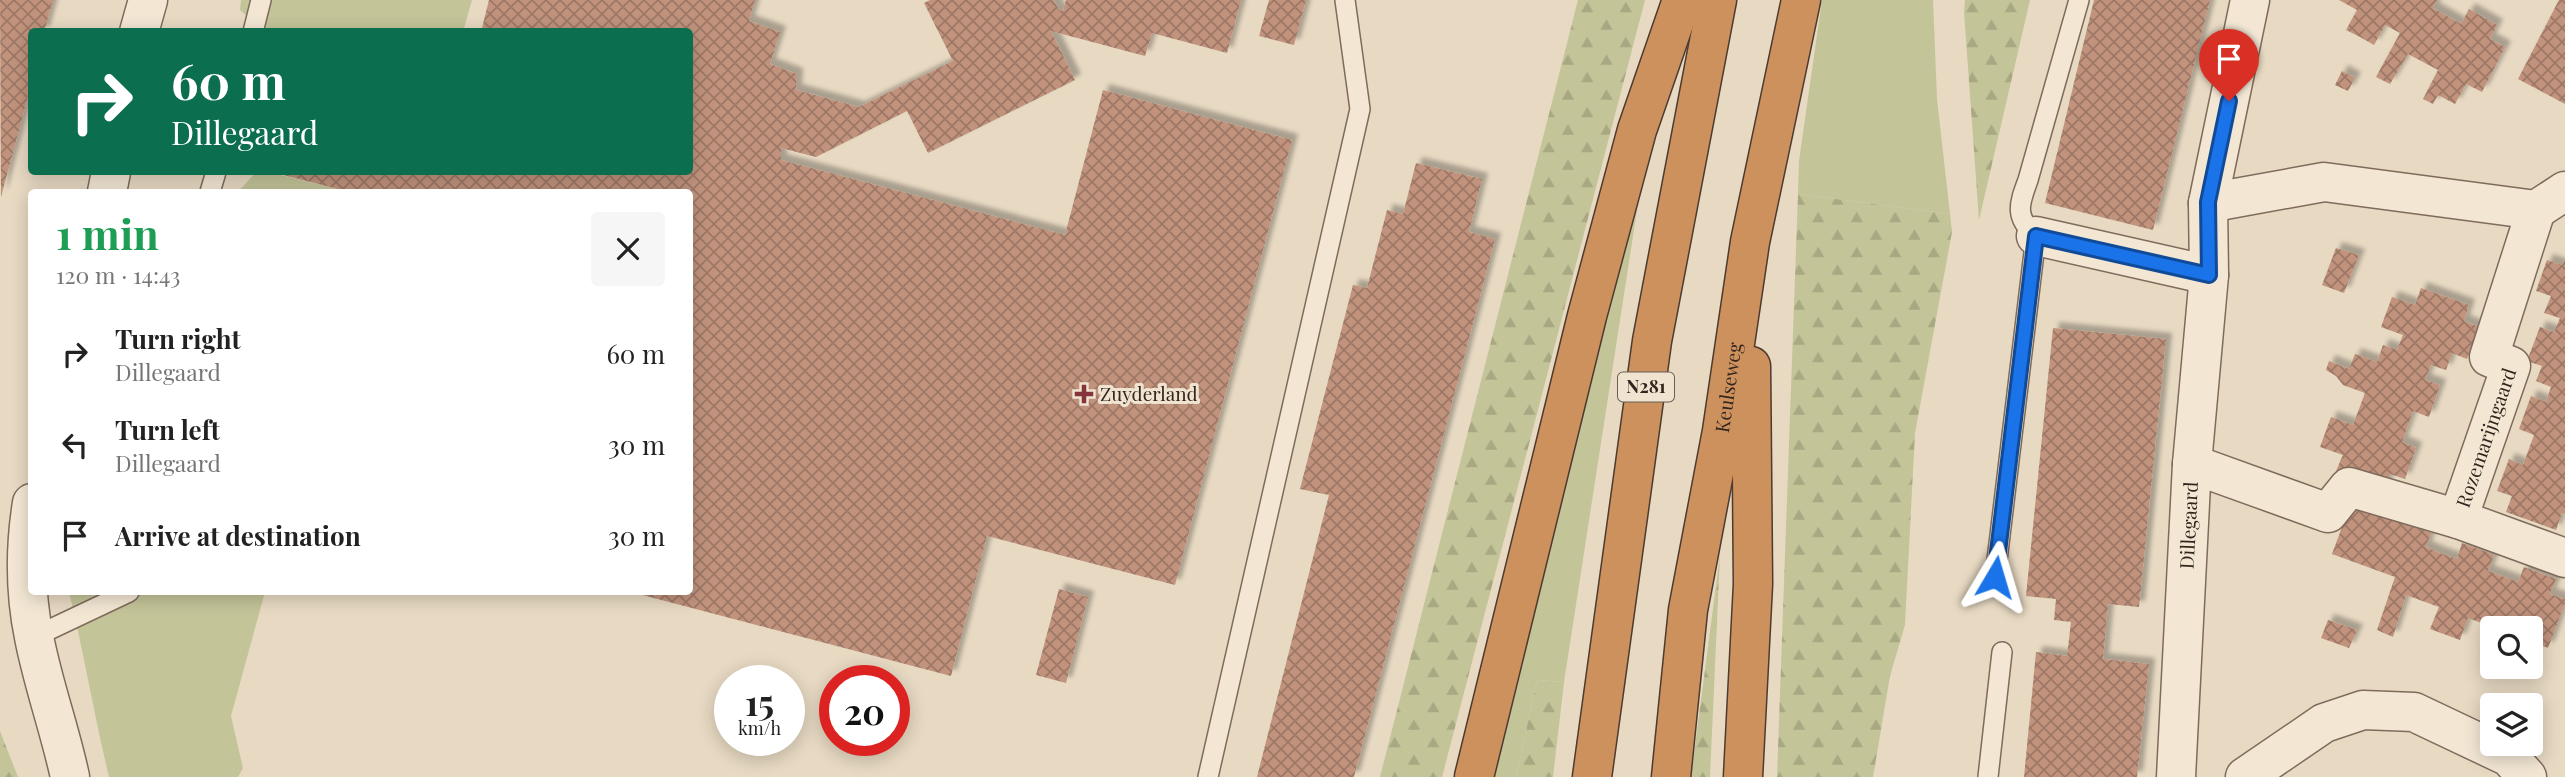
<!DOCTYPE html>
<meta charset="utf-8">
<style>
body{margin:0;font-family:"Playfair Display",serif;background:#f6f6f6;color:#222;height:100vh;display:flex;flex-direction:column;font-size:26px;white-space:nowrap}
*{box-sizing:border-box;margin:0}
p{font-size:23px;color:#767676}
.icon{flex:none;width:38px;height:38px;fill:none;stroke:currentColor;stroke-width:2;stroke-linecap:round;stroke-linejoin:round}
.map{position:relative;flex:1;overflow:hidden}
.details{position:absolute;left:28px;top:189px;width:665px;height:406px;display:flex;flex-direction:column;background:#fff;border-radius:7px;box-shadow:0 4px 18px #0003}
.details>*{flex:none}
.banner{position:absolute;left:28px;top:28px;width:665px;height:147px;border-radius:7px;box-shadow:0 4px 18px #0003;background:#0b6e4f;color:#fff;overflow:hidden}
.controls{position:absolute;left:2480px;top:616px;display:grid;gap:14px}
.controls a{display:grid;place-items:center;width:63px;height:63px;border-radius:7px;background:#fff;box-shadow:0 4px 18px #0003;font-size:35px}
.speed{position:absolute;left:714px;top:665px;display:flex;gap:14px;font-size:35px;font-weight:700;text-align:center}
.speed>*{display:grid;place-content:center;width:91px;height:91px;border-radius:50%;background:#fff;box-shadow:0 4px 18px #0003;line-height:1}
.speed small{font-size:18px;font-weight:400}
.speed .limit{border:10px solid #d22;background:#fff;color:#111}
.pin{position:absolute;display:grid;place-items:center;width:60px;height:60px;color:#fff;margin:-72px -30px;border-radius:50% 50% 50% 0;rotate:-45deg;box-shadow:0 0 7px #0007}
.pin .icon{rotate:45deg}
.me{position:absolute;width:77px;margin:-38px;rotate:7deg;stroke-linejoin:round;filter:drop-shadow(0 0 5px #0008)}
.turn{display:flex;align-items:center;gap:24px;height:147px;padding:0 28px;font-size:32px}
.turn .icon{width:91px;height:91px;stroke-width:2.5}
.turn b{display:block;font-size:49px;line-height:60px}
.round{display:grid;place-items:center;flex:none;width:74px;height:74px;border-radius:7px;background:#f6f6f6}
.summary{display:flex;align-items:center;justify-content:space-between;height:119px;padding:0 28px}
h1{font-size:42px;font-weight:700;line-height:52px;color:#1e9e55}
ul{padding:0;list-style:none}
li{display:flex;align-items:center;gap:21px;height:91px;padding:0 28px}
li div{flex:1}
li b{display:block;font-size:26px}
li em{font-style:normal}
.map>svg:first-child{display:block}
.grass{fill:#c3c498}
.forest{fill:url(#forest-firs)}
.building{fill:url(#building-cross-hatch);filter:url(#shadow)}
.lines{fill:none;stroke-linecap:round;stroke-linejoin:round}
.lane-casing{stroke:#7f6b5c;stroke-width:22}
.street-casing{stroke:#7f6b5c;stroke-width:41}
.highway-casing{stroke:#4d3a30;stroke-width:41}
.lane{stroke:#f3e7d4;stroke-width:19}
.street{stroke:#f3e7d4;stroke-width:38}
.highway{stroke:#cd915d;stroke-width:38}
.route-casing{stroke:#114b97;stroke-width:18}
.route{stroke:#1a73e8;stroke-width:12}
.poi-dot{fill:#86343c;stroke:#f0e4d1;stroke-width:2.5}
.labels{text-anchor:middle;stroke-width:6;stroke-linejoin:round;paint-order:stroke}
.shield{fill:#f0e4d1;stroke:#6a5e54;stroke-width:2}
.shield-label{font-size:18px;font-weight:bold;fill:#31251e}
.street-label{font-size:19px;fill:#31251e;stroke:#f0e4d1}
.poi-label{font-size:19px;fill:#31251e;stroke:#f0e4d1;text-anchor:start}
</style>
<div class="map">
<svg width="2565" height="777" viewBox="0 0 2565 777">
<defs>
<pattern id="forest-firs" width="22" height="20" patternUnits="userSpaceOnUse" patternTransform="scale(1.75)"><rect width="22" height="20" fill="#c3c498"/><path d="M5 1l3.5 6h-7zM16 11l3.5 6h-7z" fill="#a8a883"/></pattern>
<pattern id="building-cross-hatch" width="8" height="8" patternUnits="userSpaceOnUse" patternTransform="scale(1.75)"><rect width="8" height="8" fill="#c1937d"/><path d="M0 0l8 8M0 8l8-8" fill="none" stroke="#9d7866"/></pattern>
<filter id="shadow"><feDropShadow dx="6" dy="-6" stdDeviation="2" flood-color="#0004"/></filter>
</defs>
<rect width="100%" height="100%" fill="#e7d9c2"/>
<!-- grass -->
<path class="grass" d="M241 0H472L463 32 264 31 240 10Z
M1822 0H1933L1937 99 1950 214 1798 194 1799 161Z
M1644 165 1564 682 1537 680 1516 777H1485Z
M256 172H269L349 192H238Z
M69 592H265L231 716 243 768 238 777H109C94 715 84 653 69 592Z"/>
<!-- forest -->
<path class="forest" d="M1578 0H1645L1442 777H1380Z
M1965 0H2030L1979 220 1964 12Z
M1798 194 1950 214 1952 232 1915 433 1905 625 1890 676 1873 777H1777Z
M1720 555 1710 777H1691Z
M1537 680 1564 682 1553 777H1516Z
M0 731 18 777H0Z"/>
<!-- building -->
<path class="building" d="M0 0H53L44 32H32V81L1 197Z
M489 0H755L749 21 780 32 770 64 797 74 796 90 859 107 953 61 924 3 930 0H1054L1059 10 1063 11 1066 0H1241L1227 53 1152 33 1145 56 1051 31 1075 80 928 153 907 111 816 157 781 148V160L1065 235 1103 90 1292 140 1175 585 987 536 951 676 631 592H690V192H349L272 172H690V32H481Z
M1269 0H1306L1294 45 1259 36Z
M2094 0H2210L2153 230 2045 203Z
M2339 0H2437L2433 8 2461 24 2469 9 2497 25 2490 39 2505 47 2482 92 2466 84 2455 104 2438 95 2433 104 2423 99 2438 70 2408 54 2390 84 2376 77 2400 33 2385 25 2374 45 2360 37 2346 30 2357 10Z
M2559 0H2565V104L2518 79Z
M2342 71 2355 78 2348 91 2335 85Z
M1416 163 1482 179 1469 232 1495 239 1354 777H1257L1329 495 1300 489 1353 285 1367 288 1387 210 1403 214Z
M2336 248 2359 255 2344 293 2322 285Z
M2565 258V514L2562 513 2556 530 2506 512 2512 496 2497 491 2509 459 2523 465 2534 435 2519 429 2531 396 2546 402 2551 387 2536 381 2542 366 2527 361 2540 327 2554 332 2560 318 2544 313 2551 296 2536 291 2547 260 2562 265Z
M2421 288 2469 305 2464 321 2479 327 2467 359 2452 353 2446 370 2431 365 2425 380 2440 385 2429 417 2413 411 2402 442 2416 448 2405 479 2390 474 2384 489 2336 471 2343 455 2320 447 2331 417 2353 425 2365 393 2343 385 2336 376 2326 370 2329 361 2349 369 2355 354 2377 362 2383 345 2397 350 2403 335 2381 327 2392 297 2415 305Z
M2053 328 2166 339 2139 607 2108 604 2103 659 2149 664 2137 777H2024L2036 652 2067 656 2071 622 2054 620 2056 599 2026 596Z
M2351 503 2431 533 2426 547 2440 553 2457 559 2462 543 2494 555 2488 571 2518 582 2524 567 2556 579 2550 594 2565 599V603L2548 648 2530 641V628H2495L2468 618 2460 640 2430 629 2439 607 2406 595 2393 637 2377 630 2395 577 2332 554Z
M1059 589 1088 597 1066 683 1036 675Z
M2328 620 2357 630 2349 648 2321 638Z"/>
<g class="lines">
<!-- lane casing -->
<g class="lane-casing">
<path id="lane" d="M253 32 261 0
M210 192 216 172
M1995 577 2036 236C2014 217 2019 204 2028 180L2079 0
M34 637 129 592
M1208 777 1360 109 1345 0
M1988 777 2002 652"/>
</g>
<!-- street casing -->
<g class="street-casing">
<g id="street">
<path d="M139 32 148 0"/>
<path d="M107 192 111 172"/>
<path d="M2208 203 2324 182 2536 210 2565 191"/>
<path d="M2036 236 2209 275"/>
<path d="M2192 464 2328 513 2349 487 2458 519 2565 558"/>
<path d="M32 503C25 547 25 593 34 637 43 684 60 730 70 777"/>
<path id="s1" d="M2458 519 2511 366 2489 357 2536 210"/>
<path id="s2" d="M2176 777 2192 464 2209 275 2208 203 2250 0"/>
<path d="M2245 777 2324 723 2363 710 2414 712 2509 757 2527 777"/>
</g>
</g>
<!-- highway casing -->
<g class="highway-casing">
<g id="highway">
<path d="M1474 777 1587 316 1637 130 1682 0"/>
<path d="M1592 777 1652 341 1717 0"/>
<path id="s3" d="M1671 777 1688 610 1722 431 1750 242 1801 0"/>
<path d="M1743 777 1753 584 1751 366"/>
</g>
</g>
<!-- lane -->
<use href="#lane" class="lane"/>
<!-- street -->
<use href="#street" class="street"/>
<!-- highway -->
<use href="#highway" class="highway"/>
</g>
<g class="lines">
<!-- route casing -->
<g class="route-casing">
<path id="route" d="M1995 577 2036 236 2209 275 2208 202 2229 101"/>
</g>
<!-- route -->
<use href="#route" class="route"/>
</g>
<!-- markers -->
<path class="poi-dot" d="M1080.5 383.5h7v7h7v7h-7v7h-7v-7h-7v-7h7z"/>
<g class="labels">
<!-- shield labels -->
<rect class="shield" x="1618" y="372.5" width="56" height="29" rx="5"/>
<g class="shield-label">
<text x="1646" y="393">N281</text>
</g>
<!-- street labels -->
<g class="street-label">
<text dy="7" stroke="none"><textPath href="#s3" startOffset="394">Keulseweg</textPath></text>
<text dy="7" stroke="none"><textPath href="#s1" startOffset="86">Rozemarijngaard</textPath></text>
<text dy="7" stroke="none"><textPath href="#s2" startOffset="252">Dillegaard</textPath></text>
</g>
<!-- poi labels -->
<g class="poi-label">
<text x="1100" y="401">Zuyderland</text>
</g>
</g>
</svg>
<div class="controls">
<a><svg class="icon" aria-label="search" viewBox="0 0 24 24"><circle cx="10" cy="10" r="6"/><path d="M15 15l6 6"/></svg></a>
<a><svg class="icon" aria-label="layers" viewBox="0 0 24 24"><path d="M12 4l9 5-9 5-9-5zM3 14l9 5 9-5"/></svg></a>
</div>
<div class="speed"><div>15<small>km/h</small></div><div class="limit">20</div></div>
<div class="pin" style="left:2229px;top:101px;background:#d93025"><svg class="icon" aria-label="arrive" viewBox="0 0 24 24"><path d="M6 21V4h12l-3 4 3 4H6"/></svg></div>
<svg class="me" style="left:1995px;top:577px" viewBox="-20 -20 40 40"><path d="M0-17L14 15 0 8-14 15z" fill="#1a73e8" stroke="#fff" stroke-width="4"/></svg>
<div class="banner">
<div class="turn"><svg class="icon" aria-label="right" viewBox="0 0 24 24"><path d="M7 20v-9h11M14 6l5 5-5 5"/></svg><div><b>60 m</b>Dillegaard</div></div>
</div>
<section class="details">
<div class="summary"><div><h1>1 min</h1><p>120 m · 14:43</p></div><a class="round"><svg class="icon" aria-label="close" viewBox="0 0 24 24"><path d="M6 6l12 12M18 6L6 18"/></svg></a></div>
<ul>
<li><svg class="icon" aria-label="right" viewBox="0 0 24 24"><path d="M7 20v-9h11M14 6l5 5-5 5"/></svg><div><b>Turn right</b><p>Dillegaard</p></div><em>60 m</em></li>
<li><svg class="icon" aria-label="left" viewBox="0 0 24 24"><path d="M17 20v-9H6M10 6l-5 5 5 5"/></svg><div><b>Turn left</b><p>Dillegaard</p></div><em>30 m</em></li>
<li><svg class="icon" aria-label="arrive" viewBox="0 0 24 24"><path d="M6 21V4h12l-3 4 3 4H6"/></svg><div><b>Arrive at destination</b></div><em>30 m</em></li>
</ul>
</section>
</div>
